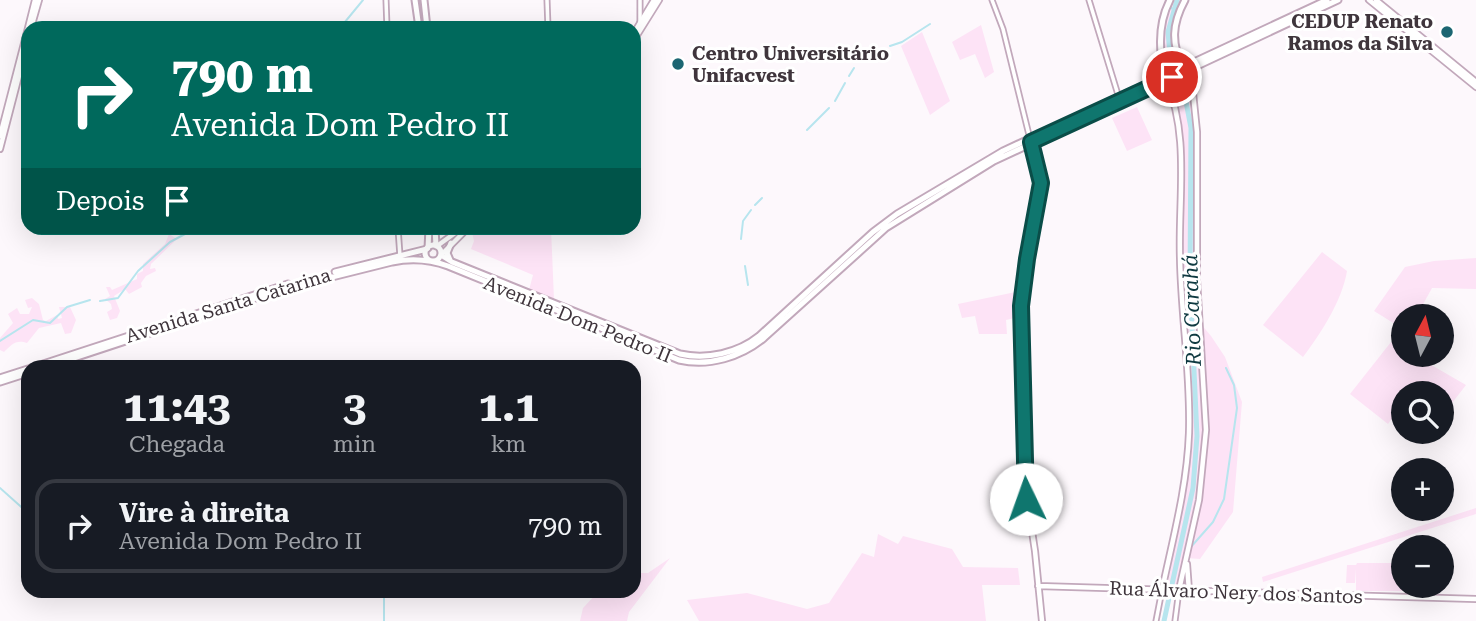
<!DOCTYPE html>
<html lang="pt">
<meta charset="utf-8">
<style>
body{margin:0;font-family:"Roboto Serif",serif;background:#20242c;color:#f1f3f6;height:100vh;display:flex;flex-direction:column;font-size:26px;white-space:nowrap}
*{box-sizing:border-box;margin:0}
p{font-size:23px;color:#9ea1a6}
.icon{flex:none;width:38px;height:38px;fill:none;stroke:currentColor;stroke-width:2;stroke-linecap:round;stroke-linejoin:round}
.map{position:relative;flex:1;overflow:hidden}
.panel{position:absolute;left:21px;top:360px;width:620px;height:238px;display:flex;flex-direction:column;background:#171b24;border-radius:21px;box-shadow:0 7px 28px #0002}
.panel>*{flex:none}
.top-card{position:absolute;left:21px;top:21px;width:620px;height:214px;border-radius:21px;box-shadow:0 7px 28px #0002;background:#00695c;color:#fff;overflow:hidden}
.needle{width:46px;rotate:7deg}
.tools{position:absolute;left:1391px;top:304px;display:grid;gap:14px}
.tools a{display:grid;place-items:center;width:63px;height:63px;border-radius:50%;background:#171b24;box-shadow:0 7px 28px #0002;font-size:35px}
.pin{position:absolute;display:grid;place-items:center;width:60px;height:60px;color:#fff;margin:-30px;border:4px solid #fff;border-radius:50%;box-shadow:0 2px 7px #0007}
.me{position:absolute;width:77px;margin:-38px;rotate:357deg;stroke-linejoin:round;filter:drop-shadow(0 0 5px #0008)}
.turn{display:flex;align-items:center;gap:24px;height:147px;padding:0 35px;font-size:32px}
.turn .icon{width:91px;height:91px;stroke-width:2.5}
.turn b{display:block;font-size:49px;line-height:60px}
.then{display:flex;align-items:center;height:66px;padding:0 35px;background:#0003;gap:14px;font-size:26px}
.eta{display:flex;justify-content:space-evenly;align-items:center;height:119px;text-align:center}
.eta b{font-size:42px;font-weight:700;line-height:49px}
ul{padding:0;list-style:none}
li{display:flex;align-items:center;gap:21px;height:94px;margin:0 14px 10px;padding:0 21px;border:4px solid #363941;border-radius:21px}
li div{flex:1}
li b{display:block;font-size:26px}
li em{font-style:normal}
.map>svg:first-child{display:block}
.green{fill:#fde3f6}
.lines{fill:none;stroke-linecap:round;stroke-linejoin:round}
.stream{stroke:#b7e5ee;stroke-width:2}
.river{stroke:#b7e5ee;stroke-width:5}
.tertiary-casing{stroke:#c2a8bb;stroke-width:7}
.secondary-casing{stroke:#c2a8bb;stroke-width:8}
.primary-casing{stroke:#c2a8bb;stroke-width:9}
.tertiary{stroke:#fff;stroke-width:3.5}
.secondary{stroke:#fff;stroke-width:4.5}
.primary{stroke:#fff;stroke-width:5}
.route-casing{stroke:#0a4d48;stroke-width:18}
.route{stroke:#0f766e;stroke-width:12}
.poi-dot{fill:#1c6672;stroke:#fff;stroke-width:2.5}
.labels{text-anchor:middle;stroke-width:6;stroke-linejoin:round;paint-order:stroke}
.poi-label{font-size:19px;font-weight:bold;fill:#3f353c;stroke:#fff;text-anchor:end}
.street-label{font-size:19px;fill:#3f353c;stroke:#fff}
.water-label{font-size:21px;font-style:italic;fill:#0f3a41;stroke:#fff}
</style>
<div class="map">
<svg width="1476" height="621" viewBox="0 0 1476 621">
<rect width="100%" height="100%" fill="#fdf8fc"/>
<!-- green -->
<path class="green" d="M1171 0H1182C1170 22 1170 42 1179 66L1168 71 1164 68C1162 44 1161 22 1171 0Z
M981 25 994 72 985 78 975 54 960 60 952 42Z
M922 32 950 101 930 115 901 46Z
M1182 74C1205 108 1194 243 1195 290 1197 334 1205 379 1203 423 1200 479 1191 532 1178 586L1167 588 1187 481 1192 423 1183 295V137L1179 109 1169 80Z
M1137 107 1152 140 1127 151 1112 118Z
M471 228H551L554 299 552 300 529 290 533 275 471 249 474 241Z
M169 234 177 239 151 264 150 269 155 268 156 271 146 276 141 283 142 287 129 294 125 289 114 296 120 311 117 318 110 320 107 312 112 309 111 304 105 299 110 296 106 287H110L112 290 137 279V274L143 271V264L165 244Z
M1322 252 1347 271C1342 301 1321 333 1303 357L1263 325Z
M1476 258V289L1432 288 1416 317H1404L1403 329 1374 311 1405 267 1434 261Z
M1021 291 1019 317 1006 320 1007 334H979L975 316 962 318 958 304Z
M32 298 39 304 43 320 46 321 57 315 58 319 62 318 59 307H70L76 320 71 333 65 334 61 323 39 328 27 343C16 339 11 345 4 352L0 350V338L13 323 8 314 17 308 20 314H29L32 307 28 308 25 300Z
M1200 323 1211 336 1225 357 1242 402 1233 512 1200 559 1186 558 1195 520 1205 448Z
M1391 342 1403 350 1404 355H1414L1466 385 1442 416V394H1404L1403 403 1388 424 1350 394Z
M1476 508V514L1263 582 1262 577Z
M878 534 898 544 903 536 952 549 963 567 1018 568 1020 585H982L986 621H699L687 600 747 593 807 609 829 603 862 553 874 557Z
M670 558 629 612 627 621H580L583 608 598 592H634V573H648Z
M1357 563H1403L1404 586H1408V591H1356V569L1355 583H1346L1347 565H1356Z"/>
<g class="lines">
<!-- stream -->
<path class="stream" d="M1171 8 1173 9
M340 28 363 0
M890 46 902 42 930 24
M849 76 854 68
M835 101 845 83
M807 130 829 108
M755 205 762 198
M208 230 217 228
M741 239 743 221 751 210
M745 266 748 285
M100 301 118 298 138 271 170 242 185 234
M0 341 33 320 50 323 67 307 90 300
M0 488 28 513
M1190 548 1213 522 1224 499 1237 408 1234 385 1226 368
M384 621V592"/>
<!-- river -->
<path class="river" d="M420 0 422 24
M1164 621 1193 488 1197 436 1190 283 1191 128 1184 91 1170 54 1168 32 1177 0"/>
<!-- tertiary casing -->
<g class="tertiary-casing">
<path id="tertiary" d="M386 0 387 28
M547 0 548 28
M640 0V22
M992 0 1003 29 1030 139
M1089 0 1119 98
M398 228 400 256
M1156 621 1162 590
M1175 621 1179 590"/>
</g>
<!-- secondary casing -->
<g class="secondary-casing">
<path id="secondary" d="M1369 0 1476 87
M1376 0 1476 82
M28 28 35 0
M31 28 39 0
M634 33 654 0
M634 40 659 0
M0 136 28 28
M1031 143 1041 183 1022 299 1025 407 1024 479 1035 551 1042 621
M0 149 28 41
M437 246 462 228
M441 255 468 228
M1187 564 1189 591
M1038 586 1476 599
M1162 590C1173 538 1187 487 1189 433 1191 375 1181 316 1180 258 1178 198 1190 136 1166 80
M1179 590 1199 500 1206 430 1197 280V132L1193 93 1185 71"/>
</g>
<!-- primary casing -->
<g class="primary-casing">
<path id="primary" d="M415 0 419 28
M424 0 427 28
M1183 68C1171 43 1172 24 1185 0
M1165 77C1159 52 1158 23 1170 0
M435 228 436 246
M425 253a8 8 0 1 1 16 0a8 8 0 1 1-16 0Z
M428 248 429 228
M441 255 452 262 680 354C707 360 738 353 759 336L873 232 897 214 1003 151 1327 0
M450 260 447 253 451 243
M335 272 427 249
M31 368 288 284
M44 368 280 290 392 262C411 258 429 259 448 266L679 360C709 367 741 357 764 338L886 228 994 161 1338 0
M0 378 28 369
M0 382 28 373"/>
</g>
<!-- tertiary -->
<use href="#tertiary" class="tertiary"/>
<!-- secondary -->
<use href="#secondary" class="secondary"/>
<!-- primary -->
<use href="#primary" class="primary"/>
</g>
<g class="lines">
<!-- route casing -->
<g class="route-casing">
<path id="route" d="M1026 499 1021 306 1027 259 1041 183 1031 142 1172 77"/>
</g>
<!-- route -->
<use href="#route" class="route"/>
</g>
<!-- markers -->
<g class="poi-dot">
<circle cx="1447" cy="32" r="7"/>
<circle cx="678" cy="64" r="7"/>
</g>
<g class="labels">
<!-- poi labels -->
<g class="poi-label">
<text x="1433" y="28">CEDUP Renato<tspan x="1433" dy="22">Ramos da Silva</tspan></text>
<text x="692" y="60" text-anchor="start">Centro Universitário<tspan x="692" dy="22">Unifacvest</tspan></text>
</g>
<!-- street labels -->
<g class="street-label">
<text transform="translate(228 305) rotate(-17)" y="7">Avenida Santa Catarina</text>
<text transform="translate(578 319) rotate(22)" y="7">Avenida Dom Pedro II</text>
<text transform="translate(1236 592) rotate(2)" y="7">Rua Álvaro Nery dos Santos</text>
</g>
<!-- water labels -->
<g class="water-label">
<text transform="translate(1192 310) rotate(-92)" y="7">Rio Carahá</text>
</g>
</g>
</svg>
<div class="tools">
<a><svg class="needle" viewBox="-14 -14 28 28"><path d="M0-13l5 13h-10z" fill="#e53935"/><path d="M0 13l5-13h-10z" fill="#9ea1a6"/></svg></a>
<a><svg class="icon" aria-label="search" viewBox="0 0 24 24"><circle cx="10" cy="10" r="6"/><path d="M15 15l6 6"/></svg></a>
<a>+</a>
<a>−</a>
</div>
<div class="pin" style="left:1172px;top:77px;background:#d93025"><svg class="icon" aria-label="arrive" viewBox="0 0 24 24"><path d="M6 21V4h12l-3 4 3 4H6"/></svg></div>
<svg class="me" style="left:1026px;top:499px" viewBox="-20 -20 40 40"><circle r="19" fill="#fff"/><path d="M0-13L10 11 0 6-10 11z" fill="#0f766e"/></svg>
<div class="top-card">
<div class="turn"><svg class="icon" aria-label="right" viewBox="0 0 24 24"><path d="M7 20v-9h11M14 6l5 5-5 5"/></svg><div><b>790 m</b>Avenida Dom Pedro II</div></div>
<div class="then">Depois<svg class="icon" aria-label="arrive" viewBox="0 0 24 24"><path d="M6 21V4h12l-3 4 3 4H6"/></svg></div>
</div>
<section class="panel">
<div class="eta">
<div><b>11:43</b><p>Chegada</p></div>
<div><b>3</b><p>min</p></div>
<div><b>1.1</b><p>km</p></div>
</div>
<ul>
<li><svg class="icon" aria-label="right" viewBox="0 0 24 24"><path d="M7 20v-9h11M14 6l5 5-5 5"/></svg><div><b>Vire à direita</b><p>Avenida Dom Pedro II</p></div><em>790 m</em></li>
</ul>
</section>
</div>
